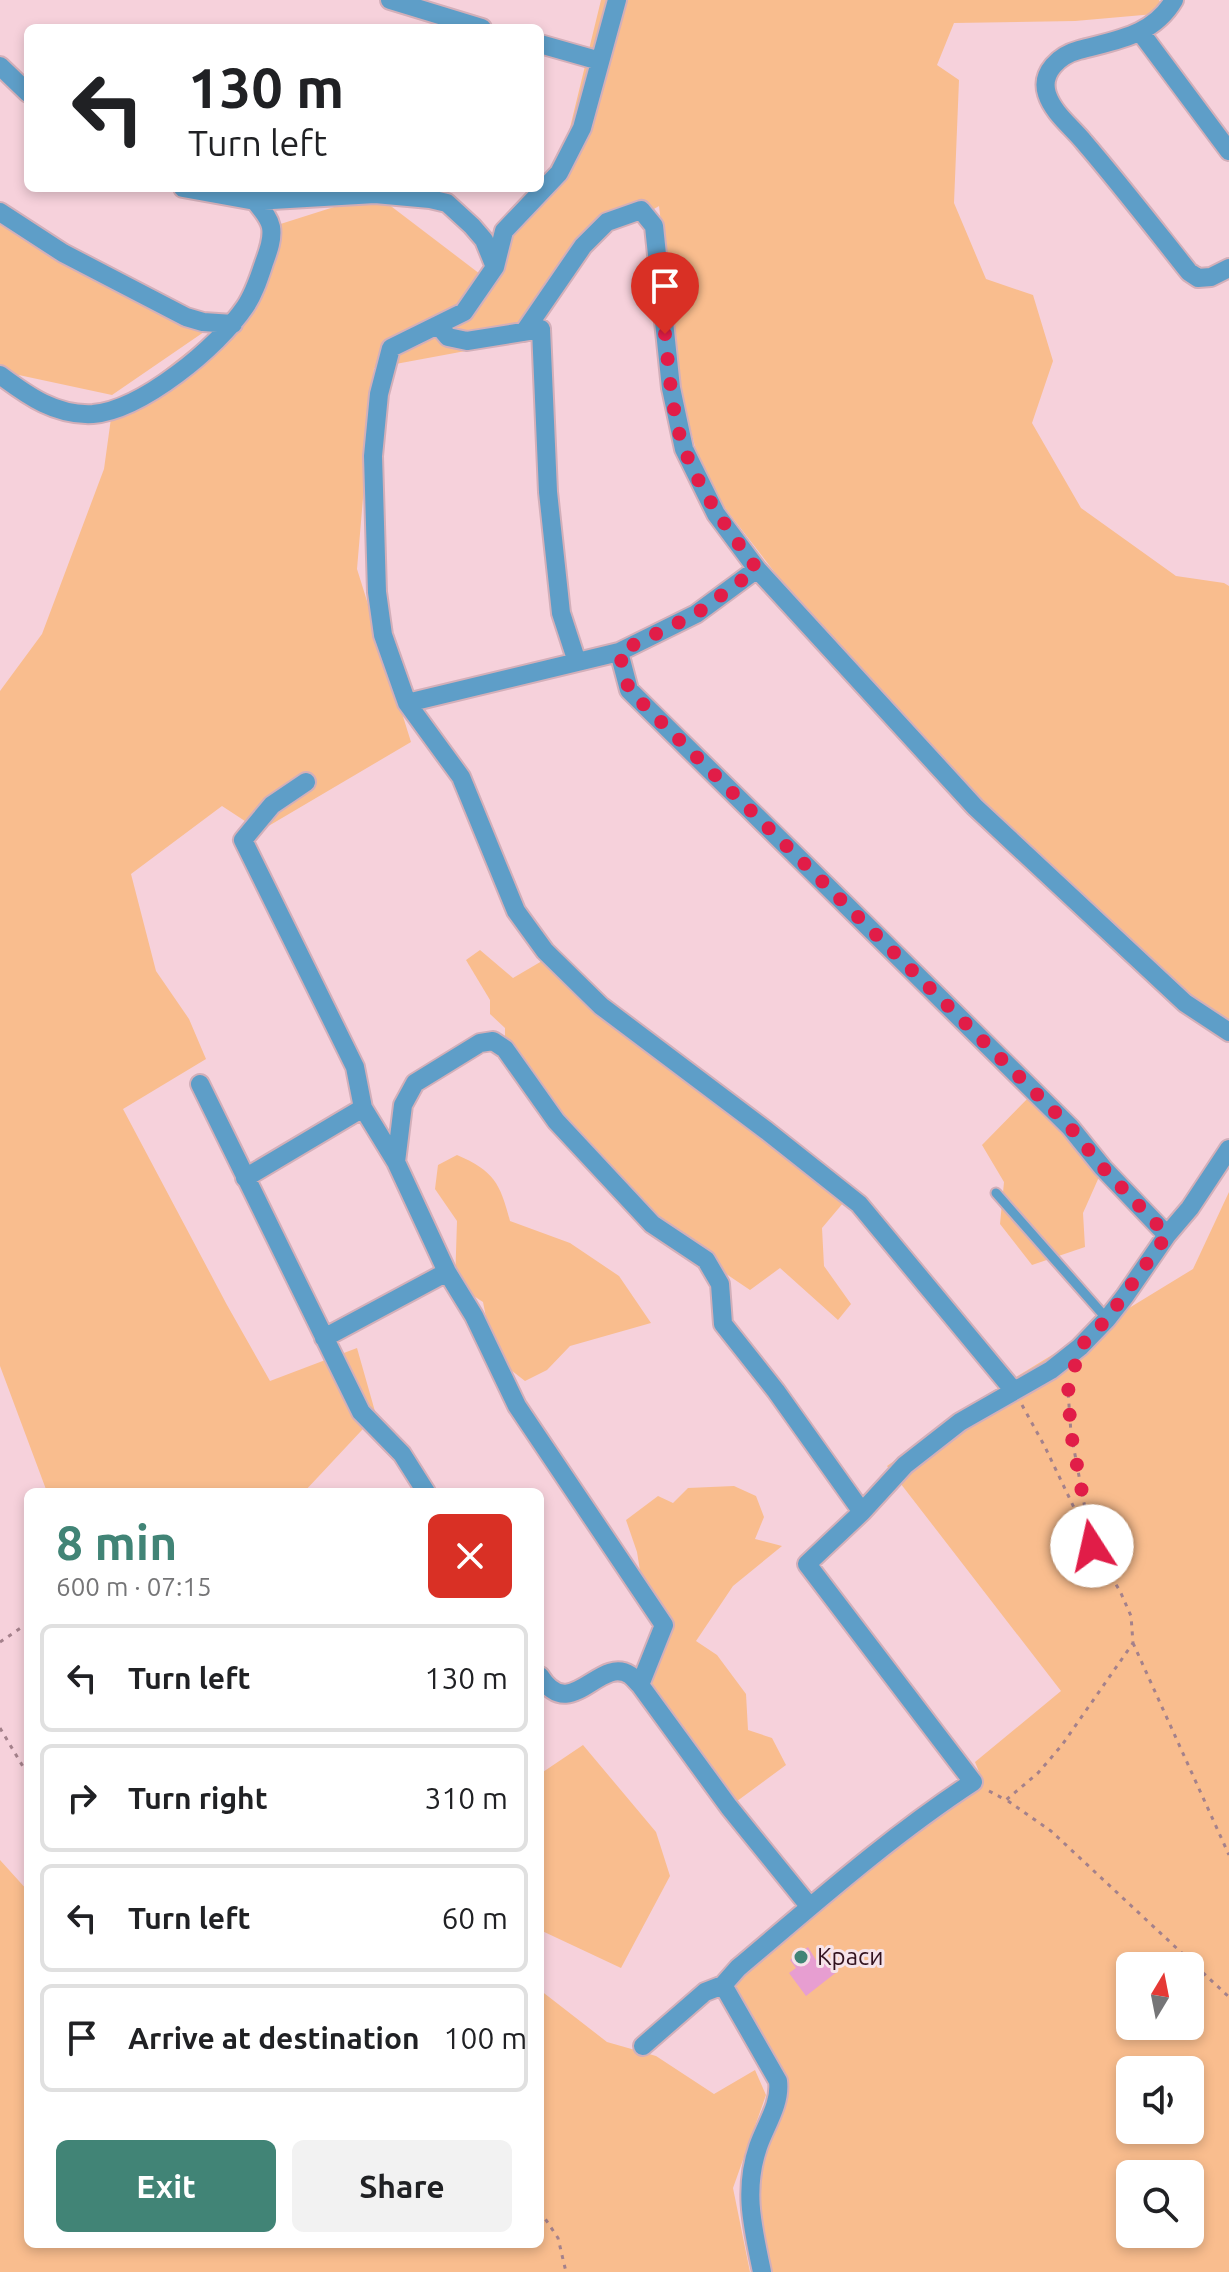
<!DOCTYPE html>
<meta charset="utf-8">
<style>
body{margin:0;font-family:Ubuntu,sans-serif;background:#f2f2f2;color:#202124;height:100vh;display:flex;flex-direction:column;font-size:30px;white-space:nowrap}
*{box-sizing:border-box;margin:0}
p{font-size:26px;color:#757577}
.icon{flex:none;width:44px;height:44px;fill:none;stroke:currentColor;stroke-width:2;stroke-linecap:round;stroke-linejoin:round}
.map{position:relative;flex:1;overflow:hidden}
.side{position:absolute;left:24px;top:1488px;width:520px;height:760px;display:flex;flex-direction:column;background:#fff;border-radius:12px;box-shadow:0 4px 12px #0003}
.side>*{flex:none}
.banner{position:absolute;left:24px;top:24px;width:520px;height:168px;border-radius:12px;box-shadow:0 4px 12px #0003;background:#fff;color:#202124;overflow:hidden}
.needle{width:52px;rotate:10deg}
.controls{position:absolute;left:1116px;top:1952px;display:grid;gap:16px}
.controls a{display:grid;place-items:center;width:88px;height:88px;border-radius:12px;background:#fff;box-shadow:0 4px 12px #0003;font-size:40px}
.pin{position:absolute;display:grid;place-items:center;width:68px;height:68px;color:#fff;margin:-82px -34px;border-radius:50% 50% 50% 0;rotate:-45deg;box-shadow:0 0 8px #0007}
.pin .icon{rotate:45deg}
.me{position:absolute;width:88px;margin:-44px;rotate:350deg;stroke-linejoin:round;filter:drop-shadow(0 0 6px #0008)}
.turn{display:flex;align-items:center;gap:28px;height:168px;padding:0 32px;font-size:36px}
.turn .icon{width:104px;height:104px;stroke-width:2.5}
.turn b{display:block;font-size:56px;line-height:68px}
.round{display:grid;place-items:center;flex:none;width:84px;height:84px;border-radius:12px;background:#f2f2f2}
.head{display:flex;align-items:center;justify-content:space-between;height:136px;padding:0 32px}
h1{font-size:48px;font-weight:700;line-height:60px;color:#418476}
.action{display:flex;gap:16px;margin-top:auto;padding:16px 32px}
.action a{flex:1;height:92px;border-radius:12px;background:#418476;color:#fff;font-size:32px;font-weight:700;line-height:92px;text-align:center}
.action a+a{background:#f2f2f2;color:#202124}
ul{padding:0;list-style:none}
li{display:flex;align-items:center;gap:24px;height:108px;margin:0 16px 12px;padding:0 16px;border:4px solid #e0e0e0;border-radius:12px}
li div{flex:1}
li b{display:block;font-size:30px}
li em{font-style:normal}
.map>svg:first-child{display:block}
.green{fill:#f9bd8e;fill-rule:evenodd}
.building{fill:#e79ed1}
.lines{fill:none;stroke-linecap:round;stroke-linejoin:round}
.service-casing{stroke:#d3afb9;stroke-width:13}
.minor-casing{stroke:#d3afb9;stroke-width:22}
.path{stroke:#a4818b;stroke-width:3;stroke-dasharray:4 6;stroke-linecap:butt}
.service{stroke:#5e9ec8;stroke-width:9}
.minor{stroke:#5e9ec8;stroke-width:18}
.route{stroke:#e11d48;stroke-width:14;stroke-dasharray:0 25.2}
.poi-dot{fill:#418476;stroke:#f6e3e9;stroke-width:3}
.labels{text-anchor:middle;stroke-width:6;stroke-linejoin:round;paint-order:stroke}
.poi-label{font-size:24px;fill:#32121e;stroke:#f6e3e9;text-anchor:start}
</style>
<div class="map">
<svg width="1229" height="2272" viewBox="0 0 1229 2272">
<rect width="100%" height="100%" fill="#f6d1db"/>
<!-- green -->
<path class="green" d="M601 0H1159L1166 13 1075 21 954 23 937 65 959 80 954 203 986 279 1033 295 1053 361 1032 423 1081 508 1176 576 1224 583 1229 586V1032L963 786 783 583 704 481 681 393 659 206 639 218 583 246 519 341 374 368 357 569 411 742 260 831 222 806 131 874 156 971 189 1019 206 1059 123 1109 227 1305 270 1381 357 1348 376 1415 304 1492H47L0 1366V691L42 634 104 469 112 411 246 306 271 227 375 194 480 274 559 173Z
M0 221 217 323 112 395 0 371Z
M480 950 513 978 542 961 767 1131 849 1196 822 1228 824 1266 851 1304 838 1320 780 1268 750 1290 652 1224 505 1049V1028L490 1014V1000L466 960Z
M1034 1092 1103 1168 1083 1213 1085 1247 1032 1265 1000 1224 1004 1182 982 1145Z
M457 1155C494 1171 500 1183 510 1221L570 1243 619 1276 651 1323 570 1346 547 1370 525 1381 494 1357 483 1302 455 1284 457 1221 435 1189 438 1165Z
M1229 1192V2272H765L749 2186 785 2102 728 1987 833 1894 982 1779 975 1762 1061 1691 887 1466 988 1394 1193 1269ZM1130 1966H1190V2026H1130ZM1130 2070H1190V2130H1130ZM1130 2174H1190V2234H1130Z
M734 1486 756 1496 764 1517 755 1539 782 1546 733 1586 696 1641 717 1655 746 1694 748 1730 772 1738 786 1765 729 1807 640 1685 664 1625 641 1577 637 1552 626 1520 658 1496 673 1503 688 1488Z
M583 1745 656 1832 670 1876 621 1968 540 1930V1774Z
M0 1860 28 1891V2244H540V1990L607 2042 656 2056 714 2094 755 2070 766 2095 733 2188 750 2272H0Z"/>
<!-- building -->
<path class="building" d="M808 1947 816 1960 825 1953 838 1971 806 1996 789 1973 796 1968 790 1960Z"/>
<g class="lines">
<!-- service casing -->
<g class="service-casing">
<path id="service" d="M996 1193 1107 1319"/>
</g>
<!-- minor casing -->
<g class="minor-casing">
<path id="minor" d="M390 0 482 28
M617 0 582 128 559 173 504 231 495 267 464 312 391 348 379 394 373 456 377 592 383 635 407 703 461 777 516 911 545 951 601 1006 767 1131 859 1204 1014 1391
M1174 0C1153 36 1116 40 1079 50 1060 55 1040 72 1047 94 1053 113 1072 127 1084 142 1120 184 1154 228 1189 272L1198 278 1211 277 1229 268
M1141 33 1229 151
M540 44 600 61
M0 66 28 93
M183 188 255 201 375 194 430 199 447 203 472 226 484 240 495 267
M0 212 63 253 186 317 203 322 233 324
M438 325 448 337 467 341 541 329 548 492 561 613 577 662
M524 332 583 246 607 222 641 210 654 226 671 388 684 449 716 514 757 569
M0 375C28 396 56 416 93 414 142 410 218 347 245 307 254 294 259 278 264 263 268 252 273 239 271 227 269 217 261 209 255 201
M619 652 696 614 757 569 975 807 1185 1003 1229 1032
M407 703 619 652 629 690 1070 1127 1103 1168 1167 1235
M306 782 272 805 243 840 355 1067 363 1108 396 1162 447 1272 474 1316 517 1406 664 1625 640 1685
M200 1084 361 1412 402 1454 426 1492
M396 1162 403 1105 415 1083 480 1043 493 1041 505 1049 556 1121 652 1224 706 1260 720 1284 723 1324 776 1391 862 1512
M245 1178 363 1108
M324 1338 447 1272
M540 1676C571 1725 599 1655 630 1675 634 1678 637 1682 640 1685L729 1807 810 1907
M643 2046 705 1992 723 1985
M762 2272C753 2228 743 2191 758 2147 765 2126 781 2104 778 2081L723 1985 738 1968C814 1904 889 1837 973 1782L807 1564 862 1512 905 1465 960 1422 1051 1370 1080 1347 1107 1319 1125 1296 1167 1235 1190 1208 1229 1149"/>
</g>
<!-- path -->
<path class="path" d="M1022 1405 1045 1447 1090 1541
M0 1642 28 1623
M1133 1643 1229 1855
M0 1728 28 1775
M989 1791 1006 1800 1038 1773 1062 1745 1133 1643 1131 1616 1120 1591 1092 1546 1071 1433 1068 1391 1071 1378
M1008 1801 1051 1831 1229 1997
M540 2211 558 2238 566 2272"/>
<!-- service -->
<use href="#service" class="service"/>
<!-- minor -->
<use href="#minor" class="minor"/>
</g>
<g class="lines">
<!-- route -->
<path class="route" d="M665 334C669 369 672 419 685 451 703 496 729 531 757 569L696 614 619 652 629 690 1070 1127 1103 1168 1167 1235 1107 1319 1080 1347 1068 1391 1071 1433 1092 1546"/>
</g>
<!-- markers -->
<circle class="poi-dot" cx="801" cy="1957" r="8"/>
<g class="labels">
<!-- poi labels -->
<g class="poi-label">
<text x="817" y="1965">Краси</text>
</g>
</g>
</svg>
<div class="controls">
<a><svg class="needle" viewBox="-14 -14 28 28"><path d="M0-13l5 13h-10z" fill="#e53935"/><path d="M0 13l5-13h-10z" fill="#757577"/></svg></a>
<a><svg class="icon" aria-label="sound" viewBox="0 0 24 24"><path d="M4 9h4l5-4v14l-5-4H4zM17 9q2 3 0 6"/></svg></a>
<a><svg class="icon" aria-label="search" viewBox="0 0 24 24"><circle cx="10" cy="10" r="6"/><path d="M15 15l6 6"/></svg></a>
</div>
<div class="pin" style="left:665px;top:334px;background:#d93025"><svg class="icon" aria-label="arrive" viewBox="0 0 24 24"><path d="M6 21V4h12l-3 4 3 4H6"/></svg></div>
<svg class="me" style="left:1092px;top:1546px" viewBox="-20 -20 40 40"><circle r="19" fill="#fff"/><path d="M0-13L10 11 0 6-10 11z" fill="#e11d48"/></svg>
<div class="banner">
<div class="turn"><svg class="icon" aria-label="left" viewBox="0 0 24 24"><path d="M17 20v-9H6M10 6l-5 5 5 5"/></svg><div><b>130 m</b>Turn left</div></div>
</div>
<section class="side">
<div class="head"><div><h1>8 min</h1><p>600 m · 07:15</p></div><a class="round" style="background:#d93025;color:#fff"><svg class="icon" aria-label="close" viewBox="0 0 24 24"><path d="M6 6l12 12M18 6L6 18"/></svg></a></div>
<ul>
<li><svg class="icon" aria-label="left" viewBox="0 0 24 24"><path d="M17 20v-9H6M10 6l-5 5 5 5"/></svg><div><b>Turn left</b></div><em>130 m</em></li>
<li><svg class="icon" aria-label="right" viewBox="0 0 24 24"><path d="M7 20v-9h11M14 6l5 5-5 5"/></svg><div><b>Turn right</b></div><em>310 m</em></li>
<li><svg class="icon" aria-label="left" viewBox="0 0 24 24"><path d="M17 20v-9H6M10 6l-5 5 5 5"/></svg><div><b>Turn left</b></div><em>60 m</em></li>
<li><svg class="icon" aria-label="arrive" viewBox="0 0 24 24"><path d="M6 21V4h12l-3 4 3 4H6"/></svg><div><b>Arrive at destination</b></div><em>100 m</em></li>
</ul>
<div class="action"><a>Exit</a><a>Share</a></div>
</section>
</div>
